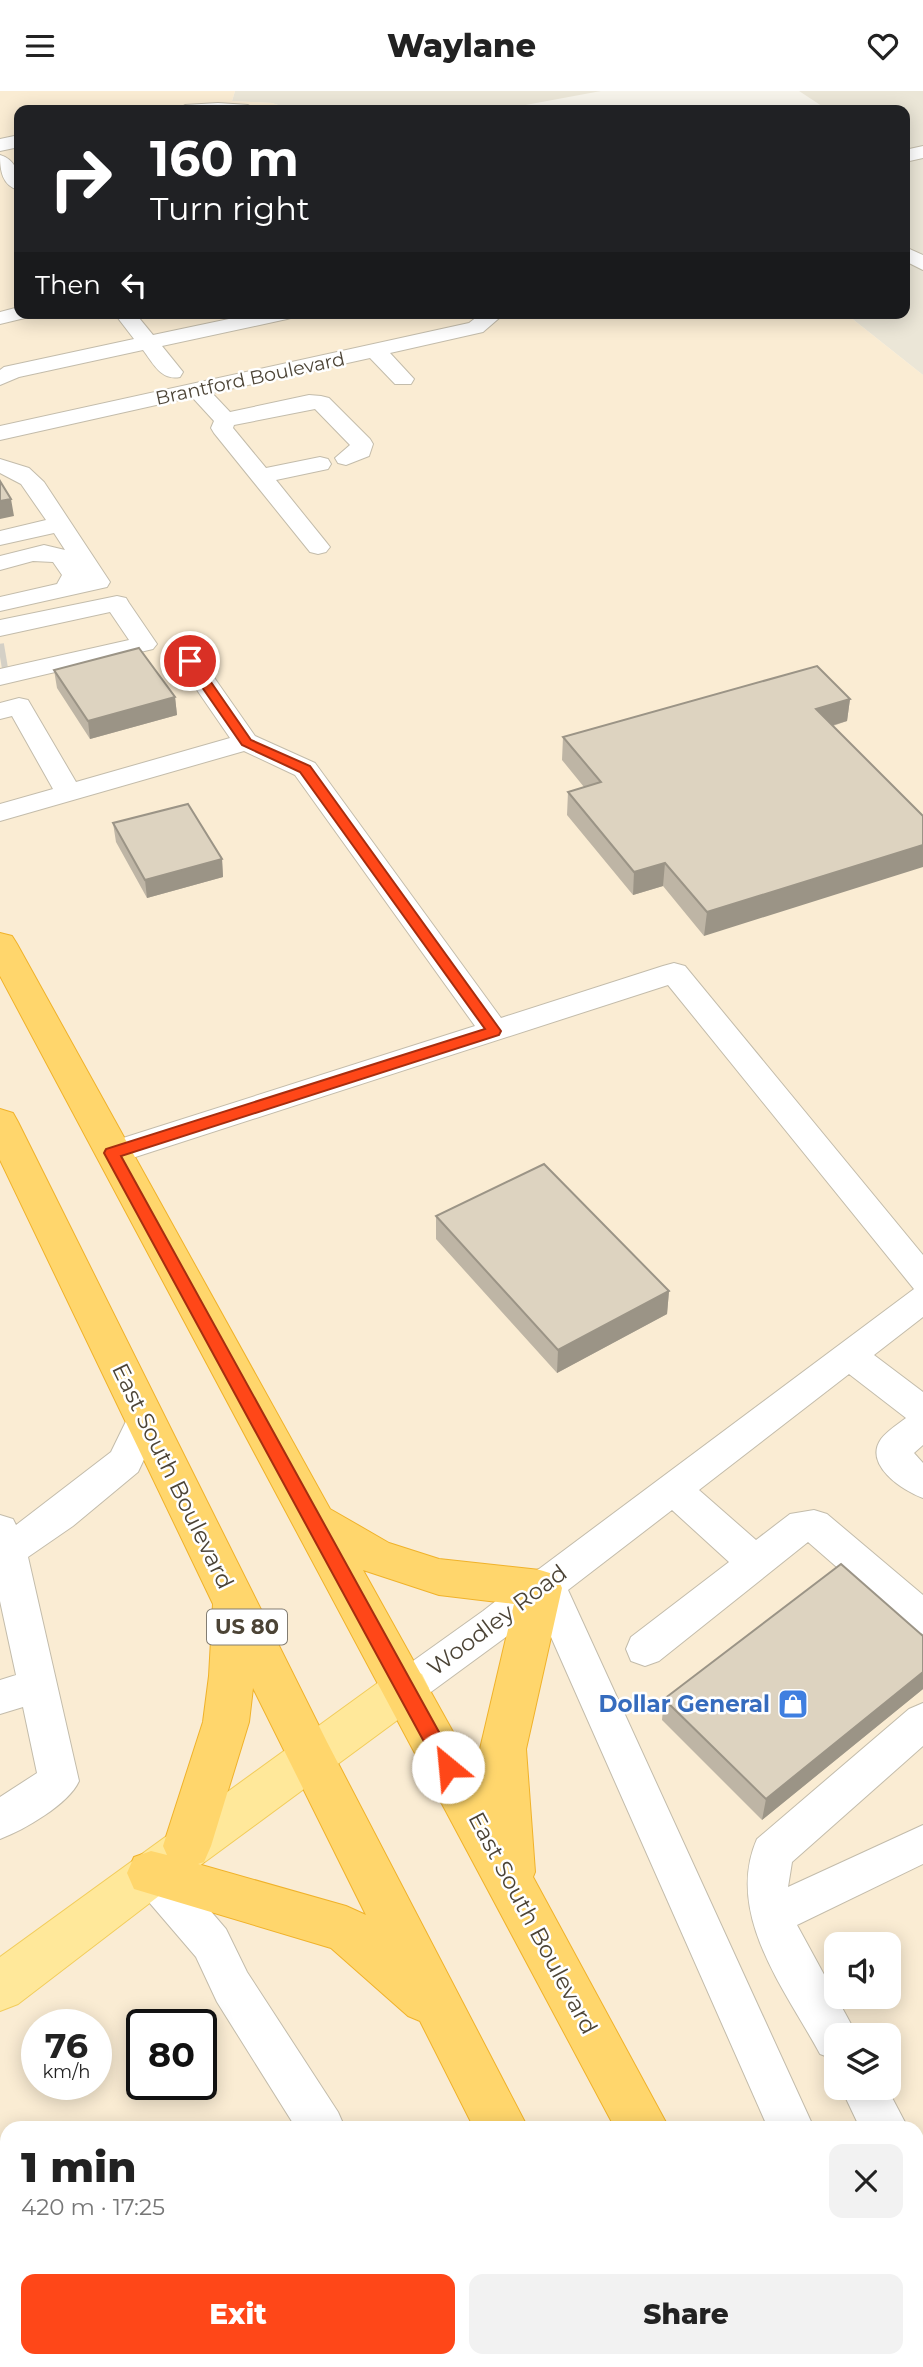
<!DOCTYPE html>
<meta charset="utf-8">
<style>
body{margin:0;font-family:Montserrat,sans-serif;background:#f2f2f2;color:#222;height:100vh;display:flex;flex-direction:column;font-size:26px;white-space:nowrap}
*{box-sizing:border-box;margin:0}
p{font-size:23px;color:#767676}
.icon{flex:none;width:38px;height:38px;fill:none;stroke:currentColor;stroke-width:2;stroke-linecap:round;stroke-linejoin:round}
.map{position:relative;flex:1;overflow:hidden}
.drawer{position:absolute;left:0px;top:2030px;width:924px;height:247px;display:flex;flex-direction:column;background:#fff;border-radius:21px 21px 0 0;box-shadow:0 4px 18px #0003}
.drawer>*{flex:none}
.guide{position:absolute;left:14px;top:14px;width:896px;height:214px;border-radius:14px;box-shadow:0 4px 18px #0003;background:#202124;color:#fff;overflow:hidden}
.fabs{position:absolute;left:824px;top:1841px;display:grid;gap:14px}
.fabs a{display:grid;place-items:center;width:77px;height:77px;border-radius:14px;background:#fff;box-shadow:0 4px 18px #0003;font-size:35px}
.speed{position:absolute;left:21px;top:1918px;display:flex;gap:14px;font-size:35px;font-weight:700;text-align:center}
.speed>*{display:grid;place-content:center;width:91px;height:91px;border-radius:50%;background:#fff;box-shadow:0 4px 18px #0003;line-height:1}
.speed small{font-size:18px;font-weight:400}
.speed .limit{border:4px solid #111;border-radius:10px;background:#fff;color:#111}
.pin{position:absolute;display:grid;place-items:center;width:60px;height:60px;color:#fff;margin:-30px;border:4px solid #fff;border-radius:50%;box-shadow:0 2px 7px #0007}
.me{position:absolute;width:77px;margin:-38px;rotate:332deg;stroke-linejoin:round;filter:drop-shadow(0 0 5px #0008)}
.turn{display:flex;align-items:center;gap:24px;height:147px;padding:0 21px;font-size:32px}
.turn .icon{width:91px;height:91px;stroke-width:2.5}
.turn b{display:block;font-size:49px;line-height:60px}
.then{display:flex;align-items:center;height:66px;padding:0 21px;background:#0003;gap:14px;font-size:26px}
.round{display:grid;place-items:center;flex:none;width:74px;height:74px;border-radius:14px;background:#f2f2f2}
.overview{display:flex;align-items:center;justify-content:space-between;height:119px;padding:0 21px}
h1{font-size:42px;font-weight:800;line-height:52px}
.button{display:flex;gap:14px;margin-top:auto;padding:14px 21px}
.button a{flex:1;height:80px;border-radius:14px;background:#ff4718;color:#fff;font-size:28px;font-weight:800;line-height:80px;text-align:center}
.button a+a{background:#f2f2f2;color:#222}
header{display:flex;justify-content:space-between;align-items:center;height:91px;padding:0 21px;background:#fff;font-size:32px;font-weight:800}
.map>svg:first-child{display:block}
.residential{fill:#ebe6d7}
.commercial{fill:#faecd3;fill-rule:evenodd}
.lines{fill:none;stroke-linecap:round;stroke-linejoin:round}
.minor-tunnel{stroke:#d4d0c6;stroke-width:26;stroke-dasharray:26 13;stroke-linecap:butt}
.minor-casing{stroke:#c3bcab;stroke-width:2}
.major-casing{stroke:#f2cd5c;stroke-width:2}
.highway-casing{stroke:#f0b22a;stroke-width:2}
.minor{fill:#fff;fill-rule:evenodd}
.major{fill:#ffe89a;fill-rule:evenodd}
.highway{fill:#ffd66c;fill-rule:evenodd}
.wall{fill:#beb5a5}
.shaded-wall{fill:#9b9486}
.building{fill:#ddd3c0;stroke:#9b9486;stroke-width:2}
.route{fill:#ff4718;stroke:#a62e10;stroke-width:2}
.labels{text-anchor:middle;stroke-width:5;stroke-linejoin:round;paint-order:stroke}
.far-street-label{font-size:19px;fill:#4c4436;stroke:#fff}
.shield{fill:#fff;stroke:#827c72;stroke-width:2}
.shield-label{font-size:21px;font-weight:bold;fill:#4c4436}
.street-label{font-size:23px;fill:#4c4436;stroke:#fff}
.shop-label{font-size:23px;font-weight:bold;fill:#366cbe;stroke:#fff;text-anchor:end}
</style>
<header><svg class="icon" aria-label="menu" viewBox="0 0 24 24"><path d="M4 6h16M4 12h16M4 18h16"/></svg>Waylane<svg class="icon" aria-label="heart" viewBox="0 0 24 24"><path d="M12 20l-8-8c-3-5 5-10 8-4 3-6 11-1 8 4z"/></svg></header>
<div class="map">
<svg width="923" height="2276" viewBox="0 0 923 2276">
<rect width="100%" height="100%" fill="#f6f3ea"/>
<!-- residential -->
<path class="residential" d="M235 0H601L498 19H293L272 12 232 10Z
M799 0H923V284L845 222H905V19H828Z"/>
<!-- commercial -->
<path class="commercial" d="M0 0H235L232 10 272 12 293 19H19V222H525L529 226 546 222H845L923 284V2276H0ZM836 1853H889V1906H836ZM37 1934H96V1993H37ZM142 1934H201V1993H142ZM836 1944H889V1997H836ZM7 2037H917V2270H7Z"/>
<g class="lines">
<!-- minor-tunnel -->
<path class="minor-tunnel" d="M0 566 6 565"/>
<!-- minor casing -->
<g class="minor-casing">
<path id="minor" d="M218 12 248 14 257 19H176L185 14Z
M19 44V56L0 60V48Z
M923 55V67L905 71V59Z
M0 64C17 69 19 84 19 99 2 95 0 79 0 64Z
M905 156 923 164V179L905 170Z
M19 216V222H32L29 226 0 233V221Z
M114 222H135L153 244 257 222H297L294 226 287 228 162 255 183 281 180 286C161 290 153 272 143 259L19 286 0 294V279L4 276 134 248Z
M482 222H505L483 241 390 262 414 288 411 293H395L370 267 212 302 230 321 309 304 321 305 329 307 370 348 373 353 369 365 346 374 338 372 335 367 350 354 315 318 234 334 233 337 266 377 320 366 328 368 331 373 328 378 276 389 326 451 330 456 326 461 318 463 310 461 214 342 211 337 214 330 192 306 0 349V335L469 232Z
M0 368 29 377 44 391 110 491 107 496 0 520V506L57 493 62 484 53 471 33 470 0 479V465L44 454 65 459 54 442 0 454V440L46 429 21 393 0 382Z
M117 505 126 507 129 512 157 553 153 558 0 594V578L129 549 110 521 0 545V529Z
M190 562 199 565 255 645 315 672 501 927 663 875 674 872 685 875 923 1164V1226L874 1264 923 1301V1354L914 1362 923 1372V1407C903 1400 863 1374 881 1348 887 1340 898 1333 906 1327L849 1283 699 1399 756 1449 790 1423 814 1419 827 1423 923 1504V1543L909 1539 808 1451 659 1570 645 1575 631 1570 626 1558 631 1546 729 1471 672 1419 568 1499 814 2037H768L540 1521 420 1609 406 1614 392 1609 386 1597 392 1585 483 1520 533 1481 539 1478 914 1198 668 894 123 1070 112 1073 101 1070 96 1062 101 1054 475 935 295 684 244 660 0 730V713L53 698 12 625 0 628V612L19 607 28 609 76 691 230 647 177 570 181 565Z
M145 1314 158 1318 163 1328 138 1381 73 1435 28 1466 79 1690C69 1713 24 1739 0 1748V1706L37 1682 23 1616 0 1623V1589L16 1584 0 1510V1424L13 1428 16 1434 111 1361 132 1318Z
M923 1612V1655L792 1771 788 1796 923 1734V1773L797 1834 857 1944H836V1969L820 1963C786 1900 724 1823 757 1748L909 1618Z
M151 1763 166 1768 226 1838 247 1881 338 2021 345 2037H296L217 1911 196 1866 136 1796 130 1782 136 1768Z
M841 1997H887L908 2037H860Z
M917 2071 923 2073V2128L917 2126Z
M917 2259 923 2276H875L873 2270H917Z
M445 2270H494L496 2276H447Z"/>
</g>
<!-- major casing -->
<g class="major-casing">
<path id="major" d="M406 1577 422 1583 429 1597 422 1611 168 1798 18 1913 0 1920V1866L390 1583Z"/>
</g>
<!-- highway casing -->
<g class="highway-casing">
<path id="highway" d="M0 842 12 845 17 853 330 1418 389 1452 439 1468 540 1479 556 1484 562 1497 526 1658 535 1781 533 1786 669 2037H615L0 885ZM363 1479 439 1504 514 1513 480 1658 482 1693Z
M0 1018 13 1022 18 1031 327 1651 528 2037H474L420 1930 408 1925 331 1857 134 1798 127 1782 134 1766 151 1760 167 1764 163 1755 203 1631 209 1585 213 1513 0 1069ZM253 1597 366 1824 346 1815 198 1773 204 1771 211 1755 249 1631Z
M594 2270H651L653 2276H596Z
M741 2270H798L800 2276H743Z"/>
</g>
<!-- minor -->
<use href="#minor" class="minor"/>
<!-- major -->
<use href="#major" class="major"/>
<!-- highway -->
<use href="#highway" class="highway"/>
</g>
<!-- wall -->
<path class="wall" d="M54 579 175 606 177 624 90 648 57 597Z
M850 608 847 630 833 635 704 845 663 795 633 804 567 724 568 701 584 696 562 669 563 646Z
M113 732 222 768 223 786 147 807 116 751Z
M436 1125 669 1200 667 1223 557 1282 436 1148Z
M923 1545V1598L762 1729 662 1629 664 1608Z"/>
<!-- shaded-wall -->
<path class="shaded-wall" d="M11 408 14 425 0 428V410Z
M175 606 177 624 90 648 88 630Z
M850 608 847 630 813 640 816 618Z
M923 754V776L704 845 707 821Z
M222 768 223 786 147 807 145 789Z
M665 772 663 795 633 804 634 781Z
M669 1200 667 1223 557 1282 558 1259Z
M923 1581V1598L762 1729 766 1708Z"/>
<!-- building -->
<path class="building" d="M0 390 11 408 0 410Z
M139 557 175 606 88 630 54 579Z
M817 575 850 608 816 618 923 725V754L707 821 665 772 634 781 568 701 601 691 563 646Z
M188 713 222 768 145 789 113 732Z
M544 1073 669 1200 558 1259 436 1125Z
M841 1473 923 1545V1581L766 1708 664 1608Z
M104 2270H249L253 2276H95Z"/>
<!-- route -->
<path class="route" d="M190 566 195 568 251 649 310 675 501 940 499 944 121 1065 455 1670 458 1676 455 1682 448 1685 441 1682 104 1062 106 1058 485 938 300 681 242 654 184 570Z"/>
<!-- icons -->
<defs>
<g id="shop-square" transform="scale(1.575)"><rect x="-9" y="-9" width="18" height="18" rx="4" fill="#3f7fe0" stroke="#fff"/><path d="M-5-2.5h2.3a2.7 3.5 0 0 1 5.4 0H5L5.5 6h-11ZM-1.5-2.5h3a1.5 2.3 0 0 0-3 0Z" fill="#fff"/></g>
</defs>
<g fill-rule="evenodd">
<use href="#shop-square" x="793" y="1613"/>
</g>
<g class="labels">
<!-- far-street labels -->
<g class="far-street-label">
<text transform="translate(250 287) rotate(-12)" y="7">Brantford Boulevard</text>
</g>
<!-- shield labels -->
<rect class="shield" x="207" y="1518.5" width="80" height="35" rx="5"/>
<g class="shield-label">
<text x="247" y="1543">US 80</text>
</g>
<!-- street labels -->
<g class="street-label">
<text transform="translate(173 1385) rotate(64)" y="8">East South Boulevard</text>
<text transform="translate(497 1529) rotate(-37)" y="8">Woodley Road</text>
<text transform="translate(533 1832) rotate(62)" y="8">East South Boulevard</text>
</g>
<!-- shop labels -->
<g class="shop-label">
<text x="770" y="1621">Dollar General</text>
</g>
</g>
</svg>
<div class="fabs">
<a><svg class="icon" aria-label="sound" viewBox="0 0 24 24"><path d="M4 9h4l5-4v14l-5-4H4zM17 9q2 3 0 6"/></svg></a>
<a><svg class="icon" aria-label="layers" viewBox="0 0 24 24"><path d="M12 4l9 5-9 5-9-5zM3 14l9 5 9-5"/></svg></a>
</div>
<div class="speed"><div>76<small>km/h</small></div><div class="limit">80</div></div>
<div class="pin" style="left:190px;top:570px;background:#d93025"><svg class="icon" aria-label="arrive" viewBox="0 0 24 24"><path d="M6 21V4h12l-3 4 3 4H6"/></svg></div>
<svg class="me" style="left:448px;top:1676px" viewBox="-20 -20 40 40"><circle r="19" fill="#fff"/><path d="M0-13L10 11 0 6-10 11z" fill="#ff4718"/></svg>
<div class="guide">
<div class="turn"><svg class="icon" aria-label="right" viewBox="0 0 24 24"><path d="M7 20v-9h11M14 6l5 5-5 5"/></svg><div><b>160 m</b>Turn right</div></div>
<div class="then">Then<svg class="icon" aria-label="left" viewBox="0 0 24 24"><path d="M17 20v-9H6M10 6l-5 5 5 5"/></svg></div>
</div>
<section class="drawer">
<div class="overview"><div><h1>1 min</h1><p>420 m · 17:25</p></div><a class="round"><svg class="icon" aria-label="close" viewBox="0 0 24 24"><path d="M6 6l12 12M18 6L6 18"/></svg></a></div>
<div class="button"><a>Exit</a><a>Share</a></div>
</section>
</div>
